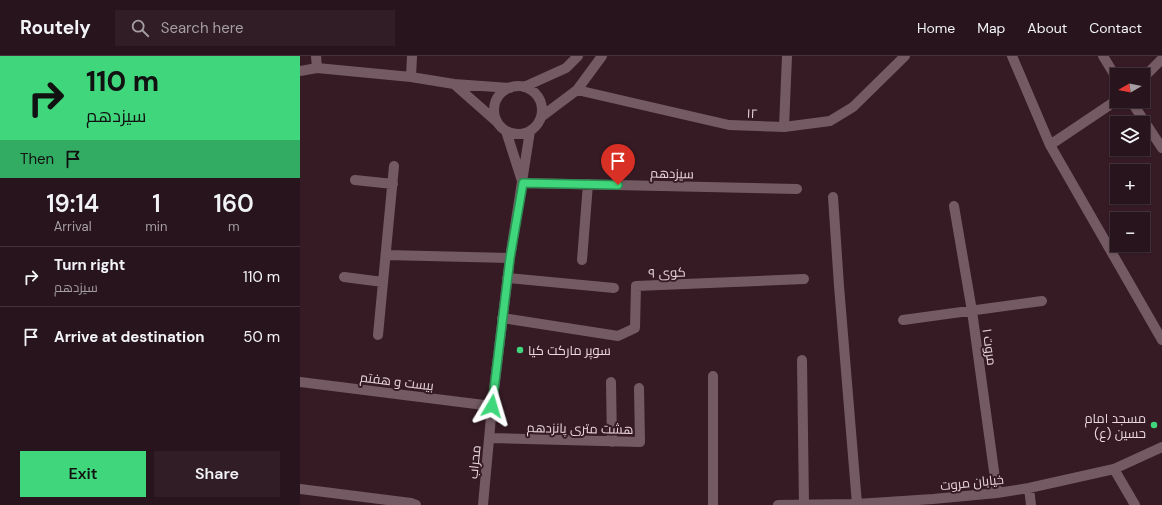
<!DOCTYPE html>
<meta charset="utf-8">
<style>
body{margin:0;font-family:"DM Sans",Cairo,sans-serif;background:#301d25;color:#f1f3f6;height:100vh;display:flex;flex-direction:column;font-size:15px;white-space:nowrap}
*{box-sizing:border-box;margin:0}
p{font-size:13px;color:#a59ea3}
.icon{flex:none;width:22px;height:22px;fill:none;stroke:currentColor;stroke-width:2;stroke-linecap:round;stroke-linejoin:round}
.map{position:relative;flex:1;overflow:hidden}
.sheet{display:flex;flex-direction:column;background:#28141c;width:300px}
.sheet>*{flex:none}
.top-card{background:#40d77c;color:#111;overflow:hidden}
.needle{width:26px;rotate:261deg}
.controls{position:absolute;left:810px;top:12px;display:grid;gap:8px}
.controls a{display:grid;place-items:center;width:40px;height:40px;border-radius:0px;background:#28141c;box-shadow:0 1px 3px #0004,0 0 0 1px #44333b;font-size:20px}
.pin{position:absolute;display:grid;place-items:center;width:34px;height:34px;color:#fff;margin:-41px -17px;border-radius:50% 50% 50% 0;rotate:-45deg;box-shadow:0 0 4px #0007}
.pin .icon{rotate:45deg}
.me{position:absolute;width:44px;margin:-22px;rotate:7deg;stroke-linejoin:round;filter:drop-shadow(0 0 3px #0008)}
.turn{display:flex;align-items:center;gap:14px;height:84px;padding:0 20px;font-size:18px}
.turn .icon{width:52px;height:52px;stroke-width:2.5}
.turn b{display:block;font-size:28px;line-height:34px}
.then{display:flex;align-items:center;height:38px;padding:0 20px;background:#0003;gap:8px;font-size:15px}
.eta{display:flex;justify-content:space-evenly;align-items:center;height:68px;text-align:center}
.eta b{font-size:24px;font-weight:600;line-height:28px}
.cta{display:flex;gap:8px;margin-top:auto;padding:8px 20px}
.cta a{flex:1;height:46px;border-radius:0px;background:#40d77c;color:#111;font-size:16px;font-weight:600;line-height:46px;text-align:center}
.cta a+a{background:#301d25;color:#f1f3f6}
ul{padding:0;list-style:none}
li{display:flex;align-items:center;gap:12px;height:60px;padding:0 20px;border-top:1px solid #44333b}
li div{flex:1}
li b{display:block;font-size:15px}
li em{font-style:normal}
header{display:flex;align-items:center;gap:24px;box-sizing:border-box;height:56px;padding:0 20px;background:#28141c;border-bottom:1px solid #44333b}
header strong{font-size:19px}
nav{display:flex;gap:22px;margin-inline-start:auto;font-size:14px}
.search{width:280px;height:36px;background:#301d25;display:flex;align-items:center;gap:10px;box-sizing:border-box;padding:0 14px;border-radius:0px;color:#a59ea3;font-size:15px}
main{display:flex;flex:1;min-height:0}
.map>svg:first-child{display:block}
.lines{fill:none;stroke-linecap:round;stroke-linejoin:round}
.minor{stroke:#745b63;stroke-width:10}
.route-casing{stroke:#2a8c51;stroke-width:10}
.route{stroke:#40d77c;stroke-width:7}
.poi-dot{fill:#40d77c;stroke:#361b25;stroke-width:1.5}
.labels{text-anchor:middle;stroke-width:4;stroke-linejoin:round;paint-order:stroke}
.street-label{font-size:13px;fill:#ebd8dd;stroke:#361b25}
.poi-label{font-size:13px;fill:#ebd8dd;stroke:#361b25;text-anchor:start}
</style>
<header>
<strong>Routely</strong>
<div class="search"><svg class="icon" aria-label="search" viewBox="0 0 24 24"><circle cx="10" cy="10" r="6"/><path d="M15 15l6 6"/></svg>Search here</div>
<nav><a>Home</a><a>Map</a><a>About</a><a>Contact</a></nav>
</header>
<main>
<section class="sheet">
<div class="top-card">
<div class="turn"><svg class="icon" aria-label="right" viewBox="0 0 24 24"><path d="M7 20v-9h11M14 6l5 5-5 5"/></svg><div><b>110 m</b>سیزدهم</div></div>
<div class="then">Then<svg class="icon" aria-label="arrive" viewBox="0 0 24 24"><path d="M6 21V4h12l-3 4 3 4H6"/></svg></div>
</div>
<div class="eta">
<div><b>19:14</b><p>Arrival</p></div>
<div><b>1</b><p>min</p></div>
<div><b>160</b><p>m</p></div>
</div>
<ul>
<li><svg class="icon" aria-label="right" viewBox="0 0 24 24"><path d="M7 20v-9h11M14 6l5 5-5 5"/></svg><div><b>Turn right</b><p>سیزدهم</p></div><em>110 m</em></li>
<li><svg class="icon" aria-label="arrive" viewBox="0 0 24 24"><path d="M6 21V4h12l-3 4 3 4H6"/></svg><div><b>Arrive at destination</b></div><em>50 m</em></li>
</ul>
<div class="cta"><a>Exit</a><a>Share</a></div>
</section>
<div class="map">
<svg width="862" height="449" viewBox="0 0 862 449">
<rect width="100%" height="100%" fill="#361b25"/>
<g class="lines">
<!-- minor -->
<path class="minor" d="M16 0 17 12
M712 0 750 89 862 284
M803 0 817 23
M0 15 17 12 111 21 154 28 210 32
M111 21 112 0
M843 22 862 3
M154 28 197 66
M194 54a24 24 0 1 1 48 0a24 24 0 1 1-48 0Z
M224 31 266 12 278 0
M277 34 429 69 484 71 530 65 553 51 605 0
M831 45 862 92
M241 61 277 34 302 0
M484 71 487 0
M206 75 222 125
M750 89 817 44
M55 124 93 128
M223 127 497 133
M533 141 539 230 557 448
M654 150 672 255 697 437
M86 199 210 202
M282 204 288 128
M44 221 83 226
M207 222 314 232
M202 262 318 280 335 272 336 230 504 223
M603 264 742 245
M78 279 94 110
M502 304 504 449
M0 326 192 350
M311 326 312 386
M189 382 340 386 339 332
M814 413 835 449
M729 432 731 449
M0 433 111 447 116 449
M183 449 192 350 210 202 230 75
M413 449V320
M478 449 557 448 633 443 697 437 729 432 814 413 862 391"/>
</g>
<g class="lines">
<!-- route casing -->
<g class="route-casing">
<path id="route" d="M192 350 210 202 223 127 318 129"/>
</g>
<!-- route -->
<use href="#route" class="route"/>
</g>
<!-- markers -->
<g class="poi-dot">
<circle cx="220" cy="294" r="4"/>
<circle cx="854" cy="369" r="4"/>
</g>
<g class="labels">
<!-- street labels -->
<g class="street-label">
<text transform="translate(452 57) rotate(2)" y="5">۱۲</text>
<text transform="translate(372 117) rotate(1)" y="5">سیزدهم</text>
<text transform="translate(367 216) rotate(-2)" y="5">کوی ۹</text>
<text transform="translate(690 291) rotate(82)" y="5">مروت ۱</text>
<text transform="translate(97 325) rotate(7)" y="5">بیست و هفتم</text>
<text transform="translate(280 372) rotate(1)" y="5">هشت متری پانزدهم</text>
<text transform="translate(174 406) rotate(-84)" y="5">محراب</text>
<text transform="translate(672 426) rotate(-6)" y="5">خیابان مروت</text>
</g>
<!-- poi labels -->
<g class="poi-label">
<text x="228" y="299">سوپر مارکت کیا</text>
<text x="846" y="367" text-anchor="end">مسجد امام<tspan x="846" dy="15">حسین (ع)</tspan></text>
</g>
</g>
</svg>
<div class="controls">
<a><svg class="needle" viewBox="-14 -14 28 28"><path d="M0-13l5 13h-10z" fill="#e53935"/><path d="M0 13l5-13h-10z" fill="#a59ea3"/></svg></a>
<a><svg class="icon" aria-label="layers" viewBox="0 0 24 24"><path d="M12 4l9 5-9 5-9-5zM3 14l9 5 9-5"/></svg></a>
<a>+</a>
<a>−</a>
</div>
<div class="pin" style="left:318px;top:129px;background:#d93025"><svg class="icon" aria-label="arrive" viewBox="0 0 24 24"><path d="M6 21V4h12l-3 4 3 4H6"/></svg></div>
<svg class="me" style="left:192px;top:350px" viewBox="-20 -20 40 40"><path d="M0-17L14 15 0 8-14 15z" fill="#40d77c" stroke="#fff" stroke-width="4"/></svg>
</div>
</main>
